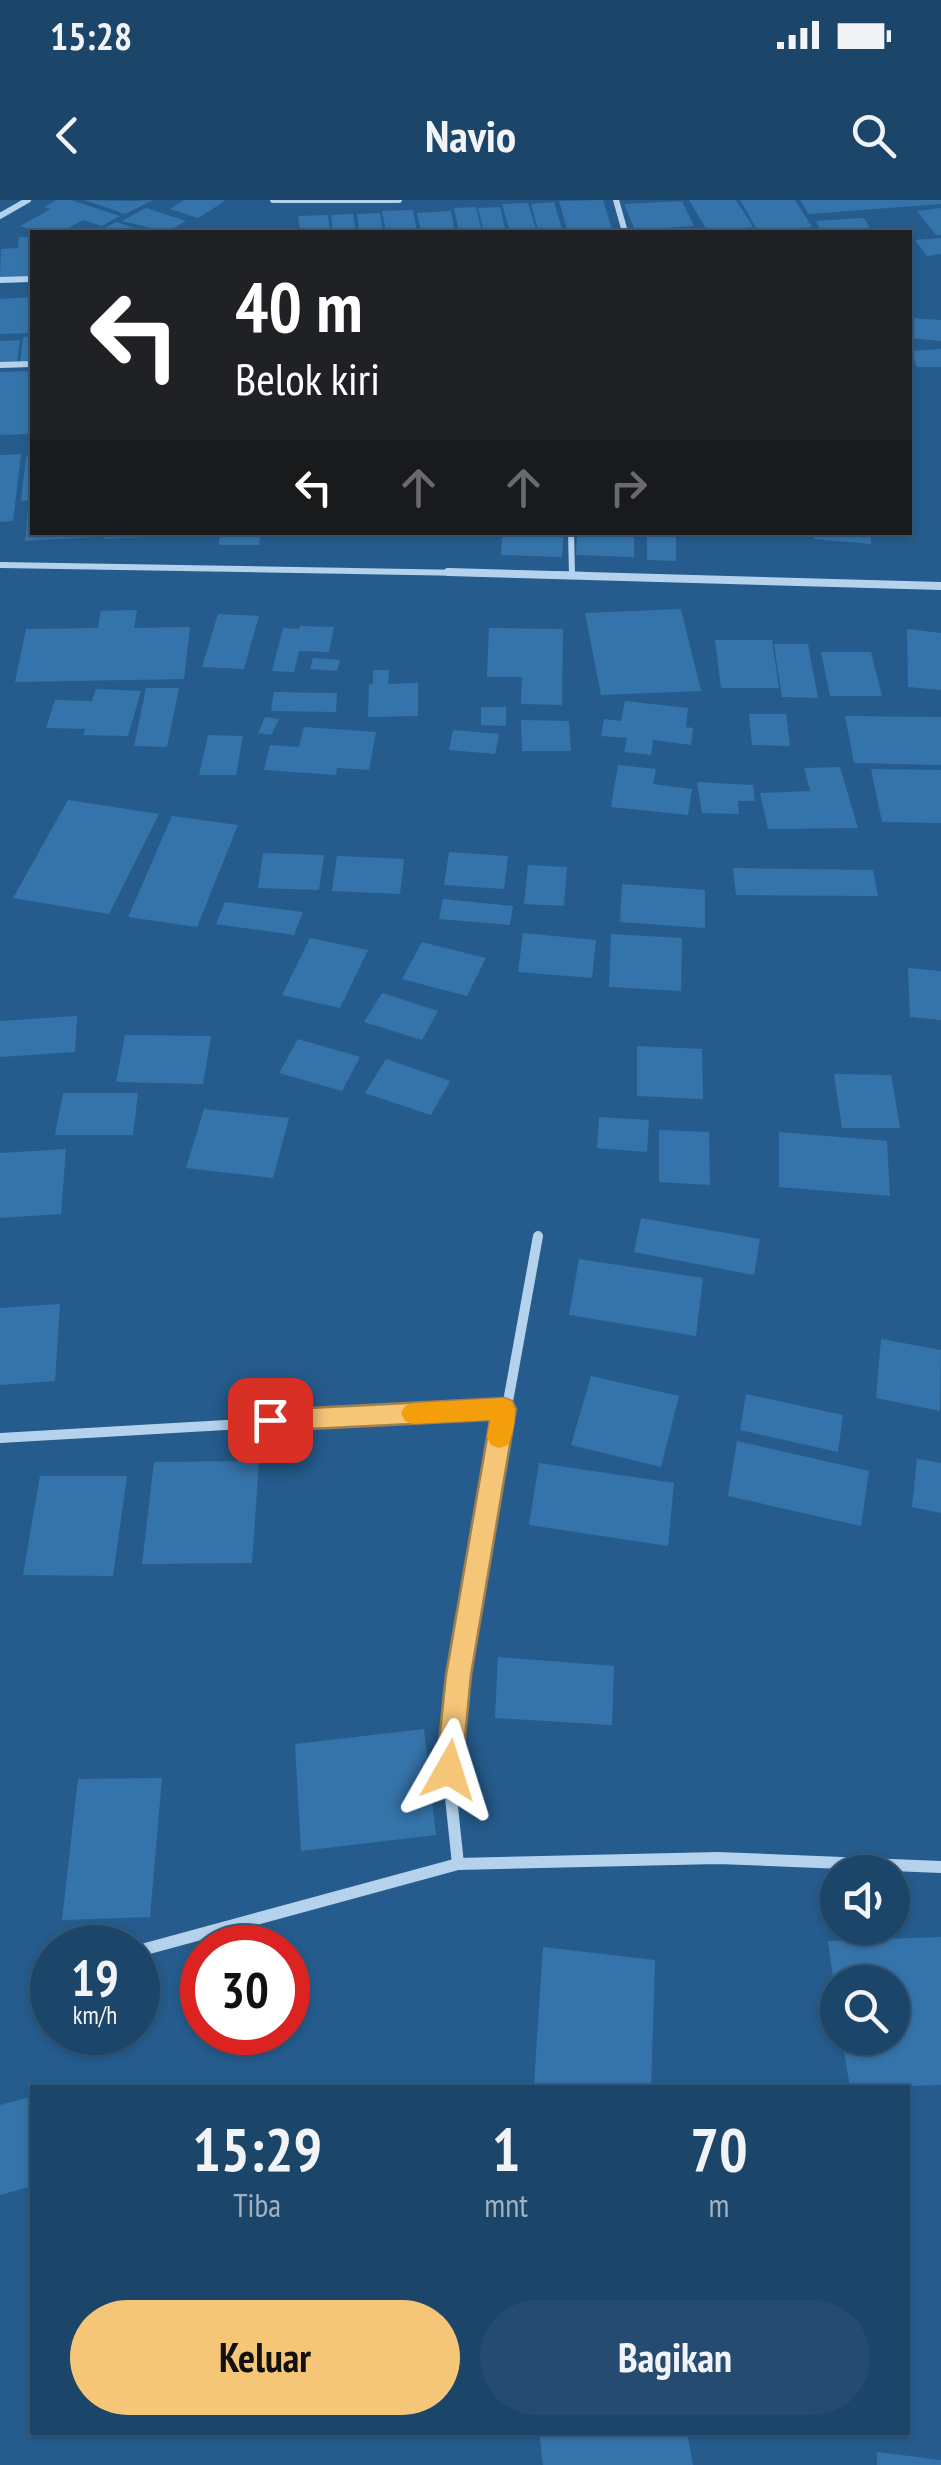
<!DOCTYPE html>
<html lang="id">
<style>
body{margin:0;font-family:"PT Sans Narrow",sans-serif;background:#254c70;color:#f1f3f6;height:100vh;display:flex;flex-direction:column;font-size:38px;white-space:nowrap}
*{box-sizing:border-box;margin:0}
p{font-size:32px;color:#a0b1c1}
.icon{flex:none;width:55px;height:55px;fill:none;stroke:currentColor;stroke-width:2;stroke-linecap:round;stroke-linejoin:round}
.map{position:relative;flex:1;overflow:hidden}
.drawer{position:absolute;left:30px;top:1885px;width:880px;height:350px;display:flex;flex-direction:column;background:#1c456a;border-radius:0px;box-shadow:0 2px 8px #0004,0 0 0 2px #3a5d7e}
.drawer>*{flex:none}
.top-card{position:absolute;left:30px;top:30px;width:882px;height:305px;border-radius:0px;box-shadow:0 2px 8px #0004,0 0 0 2px #3a5d7e;background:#202124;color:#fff;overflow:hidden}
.controls{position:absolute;left:820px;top:1655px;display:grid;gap:20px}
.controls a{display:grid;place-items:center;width:90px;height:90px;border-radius:50%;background:#1c456a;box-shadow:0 2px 8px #0004,0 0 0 2px #3a5d7e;font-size:50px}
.speed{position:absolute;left:30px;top:1725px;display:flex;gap:20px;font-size:50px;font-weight:700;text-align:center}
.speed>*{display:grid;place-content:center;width:130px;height:130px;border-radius:50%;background:#1c456a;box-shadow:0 2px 8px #0004,0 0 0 2px #3a5d7e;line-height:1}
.speed small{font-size:25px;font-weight:400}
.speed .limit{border:15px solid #d22;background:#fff;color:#111}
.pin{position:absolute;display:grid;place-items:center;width:85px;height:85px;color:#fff;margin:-42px;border-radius:20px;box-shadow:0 5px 15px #0006}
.me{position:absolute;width:110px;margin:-55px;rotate:6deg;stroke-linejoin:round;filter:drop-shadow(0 0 8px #0008)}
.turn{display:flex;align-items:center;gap:35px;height:210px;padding:0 40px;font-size:45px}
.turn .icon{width:130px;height:130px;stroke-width:2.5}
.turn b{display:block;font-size:70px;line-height:85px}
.lanes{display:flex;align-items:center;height:95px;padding:0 40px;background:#0003;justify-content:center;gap:50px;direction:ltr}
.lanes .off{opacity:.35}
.eta{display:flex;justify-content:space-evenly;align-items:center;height:170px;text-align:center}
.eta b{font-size:60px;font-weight:600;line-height:70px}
.button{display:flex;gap:20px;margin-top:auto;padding:20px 40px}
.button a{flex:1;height:115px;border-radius:60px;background:#f5c578;color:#111;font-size:40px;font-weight:600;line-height:115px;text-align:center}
.button a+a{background:#254c70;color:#f1f3f6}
.status{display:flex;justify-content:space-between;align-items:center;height:70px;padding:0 50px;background:#1c456a;direction:ltr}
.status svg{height:28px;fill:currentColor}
header{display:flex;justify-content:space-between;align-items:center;height:130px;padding:0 40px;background:#1c456a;font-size:45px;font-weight:600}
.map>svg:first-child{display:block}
.building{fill:#3574aa}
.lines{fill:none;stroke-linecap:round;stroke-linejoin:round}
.street-far3{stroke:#b4d2eb;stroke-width:6}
.street-far2{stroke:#b4d2eb;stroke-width:8}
.street-far1{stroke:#b4d2eb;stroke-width:10}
.street{stroke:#b4d2eb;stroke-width:12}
.route{fill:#f5c578;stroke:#9f804e;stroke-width:2.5}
.slow{fill:#f59e0b}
</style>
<div class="status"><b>15:28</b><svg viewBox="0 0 49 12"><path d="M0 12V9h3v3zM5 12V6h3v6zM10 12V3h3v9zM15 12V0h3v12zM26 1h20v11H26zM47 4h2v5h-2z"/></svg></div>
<header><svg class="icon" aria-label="back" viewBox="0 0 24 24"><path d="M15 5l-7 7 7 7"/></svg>Navio<svg class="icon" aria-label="search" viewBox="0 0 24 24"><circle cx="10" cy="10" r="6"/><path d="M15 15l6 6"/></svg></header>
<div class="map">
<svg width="941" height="2265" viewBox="0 0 941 2265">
<rect width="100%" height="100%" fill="#255c8d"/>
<!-- building -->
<path class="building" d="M56 0H71L120 16 102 26 83 20 61 32H39L20 26 51 9 44 7Z
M84 0 131 1 153 0 125 14Z
M184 0H221L225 1 198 18 170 9Z
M603 0 613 32H573L567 29 559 1Z
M689 0H736L753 27 708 32Z
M740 0H795L812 27 758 31Z
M800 0H941V4L809 14Z
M682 1 694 26 635 30 624 4Z
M554 2 562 29 538 30 531 4Z
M528 3 537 32H510L502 4Z
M476 7 482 32H459L454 8Z
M500 7 506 32H484L478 8Z
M146 8 186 21 167 32 122 21Z
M941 8V35H936L917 11Z
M413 10 417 32H386L382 11Z
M451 11 455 32H421L417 13Z
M380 13 383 32H359L357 14Z
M353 14 356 32H333L331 15Z
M328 15 330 32H300L298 16Z
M864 18 870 28 821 31 816 21Z
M116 22 138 29 132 32H97Z
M19 37H32V77L0 79 1 49 18 48Z
M941 38V54L927 56 915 40Z
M32 97V133L0 134V99Z
M910 118 941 120V141L910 138Z
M32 136V163H20L23 137Z
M20 140 17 163 0 164V141Z
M941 149V167H917L910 151Z
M32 171 29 234 0 235V172Z
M21 254 13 321 0 322V255Z
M32 256V300L21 301 26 257Z
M32 307V332H100V337L25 341 28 308Z
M105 332H175V336L104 339Z
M220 332H261L259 345H219Z
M502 332H564L562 357 501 355Z
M577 332H634V357L576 355Z
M647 332H676V361L647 360Z
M814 332H871V344L814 339Z
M681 409 701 491 601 495 585 413Z
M137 410 134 428 190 427 184 479 15 482 26 429 98 428 101 411Z
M218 414 259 416 244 469 202 467Z
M300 426 334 427 329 452 299 451 294 472 272 471 283 428 299 429Z
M489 428 563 429 562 505 521 504 522 477H487Z
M907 429 941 433V490L908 487Z
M715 440H772L779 488H721Z
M774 444H808L818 498 782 497Z
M821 452H871L882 496H830Z
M313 458 340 460 337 471 310 469Z
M373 470H389L388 484 418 483V516L368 517 369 484H373Z
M146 488H179L167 547 134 546Z
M96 489 141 491 128 536 83 535 86 529 46 528 55 500 92 501Z
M274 492 337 493 336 512 271 511Z
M625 501 688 508 686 527 693 528 691 545 653 540 651 555 624 552 627 538 601 536 604 519 621 521Z
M481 507H506V526L481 525Z
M749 514H786L790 546 752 545Z
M845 516 941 517V565L854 563Z
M265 517 279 519 271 535 258 533Z
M521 520 569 521 571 551H522Z
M304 527 376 532 369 570 337 568 336 575 264 570 270 545 299 547Z
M453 530 499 534 495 554 449 550Z
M208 535 243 536 236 575H199Z
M618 565 656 569 653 584 692 589 688 615 611 607Z
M840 567 858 628 768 629 760 593 810 591 804 568Z
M871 569 941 570V623L882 622Z
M697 582 753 585 755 601H738L739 614 702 613Z
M68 600 159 614 109 714 13 698Z
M172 616 238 625 197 727 128 717Z
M449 652 508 656 504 689 444 685Z
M263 653 324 655 319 690 258 688Z
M337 656 404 659 400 694 332 691Z
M528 665 567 667 564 706 524 704Z
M733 668 873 670 878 696 736 695Z
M622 684 705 690V728L620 722Z
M443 699 513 706 510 725 439 719Z
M225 702 303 712 294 735 216 724Z
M523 733 596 740 592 778 518 772Z
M611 734 682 738 681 791 609 787Z
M310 738 368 750 340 808 282 795Z
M422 742 486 758 467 796 402 779Z
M908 768 941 771V820L910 817Z
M382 793 438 811 422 840 364 822Z
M77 816 75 852 0 857V821Z
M125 835 211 836 203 884 116 882Z
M298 839 360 857 342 891 279 873Z
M637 846 702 849 703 899 637 896Z
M386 859 450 881 431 915 365 893Z
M834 874 891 875 900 928H842Z
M63 893H138L133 935H55Z
M204 909 289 918 273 978 186 968Z
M599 917 649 920 647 952 597 948Z
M659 930 709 932 710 985 659 982Z
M779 932 887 941 890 996 779 987Z
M66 949 61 1014 0 1018V953Z
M641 1018 760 1039 754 1075 634 1052Z
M579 1059 703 1078 696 1136 569 1115Z
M60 1104 55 1181 0 1185V1108Z
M881 1139 941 1150 940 1211 876 1198Z
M591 1176 679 1196 661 1267 571 1245Z
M746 1194 843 1215 838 1252 740 1230Z
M737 1241 869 1271 861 1326 728 1296Z
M917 1259 941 1263V1313L912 1307Z
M259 1261 252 1363 142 1364 154 1262Z
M539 1263 674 1283 668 1346 529 1325Z
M40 1276H127L113 1376 23 1375Z
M498 1457 614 1466 612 1525 495 1518Z
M424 1529 436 1635 301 1651 295 1544Z
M162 1578 150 1717 62 1720 78 1579Z
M941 1737V1885L850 1888 842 1838H892V1782H838L835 1792 828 1741Z
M543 1747 655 1760 651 1888 534 1884Z
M30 1897 32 1986 0 1995V1905Z
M539 2232H687L693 2265H543Z
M877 2252 941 2260V2265H877Z"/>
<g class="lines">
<!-- street-far3 -->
<path class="street-far3" d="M273 0H399
M616 0 625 32
M0 16 28 0
M0 80 32 79
M0 165 32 164
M571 332 572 374
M0 365 589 375"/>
<!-- street-far2 -->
<path class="street-far2" d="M448 372 941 386"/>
<!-- street-far1 -->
<path class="street-far1" d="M0 1238 504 1209
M459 1472 538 1036"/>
<!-- street -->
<path class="street" d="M458 1664 450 1588 459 1470
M138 1751 458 1664 718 1658 941 1667"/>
</g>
<!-- route -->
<path class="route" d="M504 1198 512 1201 516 1209 471 1475 462 1570 458 1579 449 1583 440 1579 436 1570 446 1475 490 1220 270 1231 262 1228 259 1220 262 1213 270 1210Z"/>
<!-- slow -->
<path class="slow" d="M504 1198 512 1201C518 1214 513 1233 508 1245L499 1248 491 1245 487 1237 490 1220 413 1224 405 1221 401 1213 405 1206 413 1203Z"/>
</svg>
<div class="controls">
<a><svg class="icon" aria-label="sound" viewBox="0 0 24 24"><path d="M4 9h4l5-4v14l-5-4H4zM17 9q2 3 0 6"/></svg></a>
<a><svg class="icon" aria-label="search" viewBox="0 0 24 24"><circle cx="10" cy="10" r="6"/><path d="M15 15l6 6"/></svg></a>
</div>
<div class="speed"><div>19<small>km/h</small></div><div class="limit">30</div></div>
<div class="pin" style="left:270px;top:1220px;background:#d93025"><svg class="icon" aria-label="arrive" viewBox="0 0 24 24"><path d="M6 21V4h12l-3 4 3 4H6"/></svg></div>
<svg class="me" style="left:449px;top:1570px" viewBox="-20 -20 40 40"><path d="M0-17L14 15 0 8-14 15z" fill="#f5c578" stroke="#fff" stroke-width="4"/></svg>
<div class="top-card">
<div class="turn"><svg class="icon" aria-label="left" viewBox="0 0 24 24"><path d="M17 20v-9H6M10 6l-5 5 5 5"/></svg><div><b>40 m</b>Belok kiri</div></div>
<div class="lanes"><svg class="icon" aria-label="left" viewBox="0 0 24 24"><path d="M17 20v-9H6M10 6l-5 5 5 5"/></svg><svg class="icon off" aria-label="ahead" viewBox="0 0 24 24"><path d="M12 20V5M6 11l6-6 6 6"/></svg><svg class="icon off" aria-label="ahead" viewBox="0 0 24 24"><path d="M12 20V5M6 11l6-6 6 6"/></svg><svg class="icon off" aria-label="right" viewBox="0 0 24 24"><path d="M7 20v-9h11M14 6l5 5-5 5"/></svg></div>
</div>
<section class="drawer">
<div class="eta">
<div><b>15:29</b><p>Tiba</p></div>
<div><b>1</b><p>mnt</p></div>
<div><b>70</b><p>m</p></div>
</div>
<div class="button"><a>Keluar</a><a>Bagikan</a></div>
</section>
</div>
